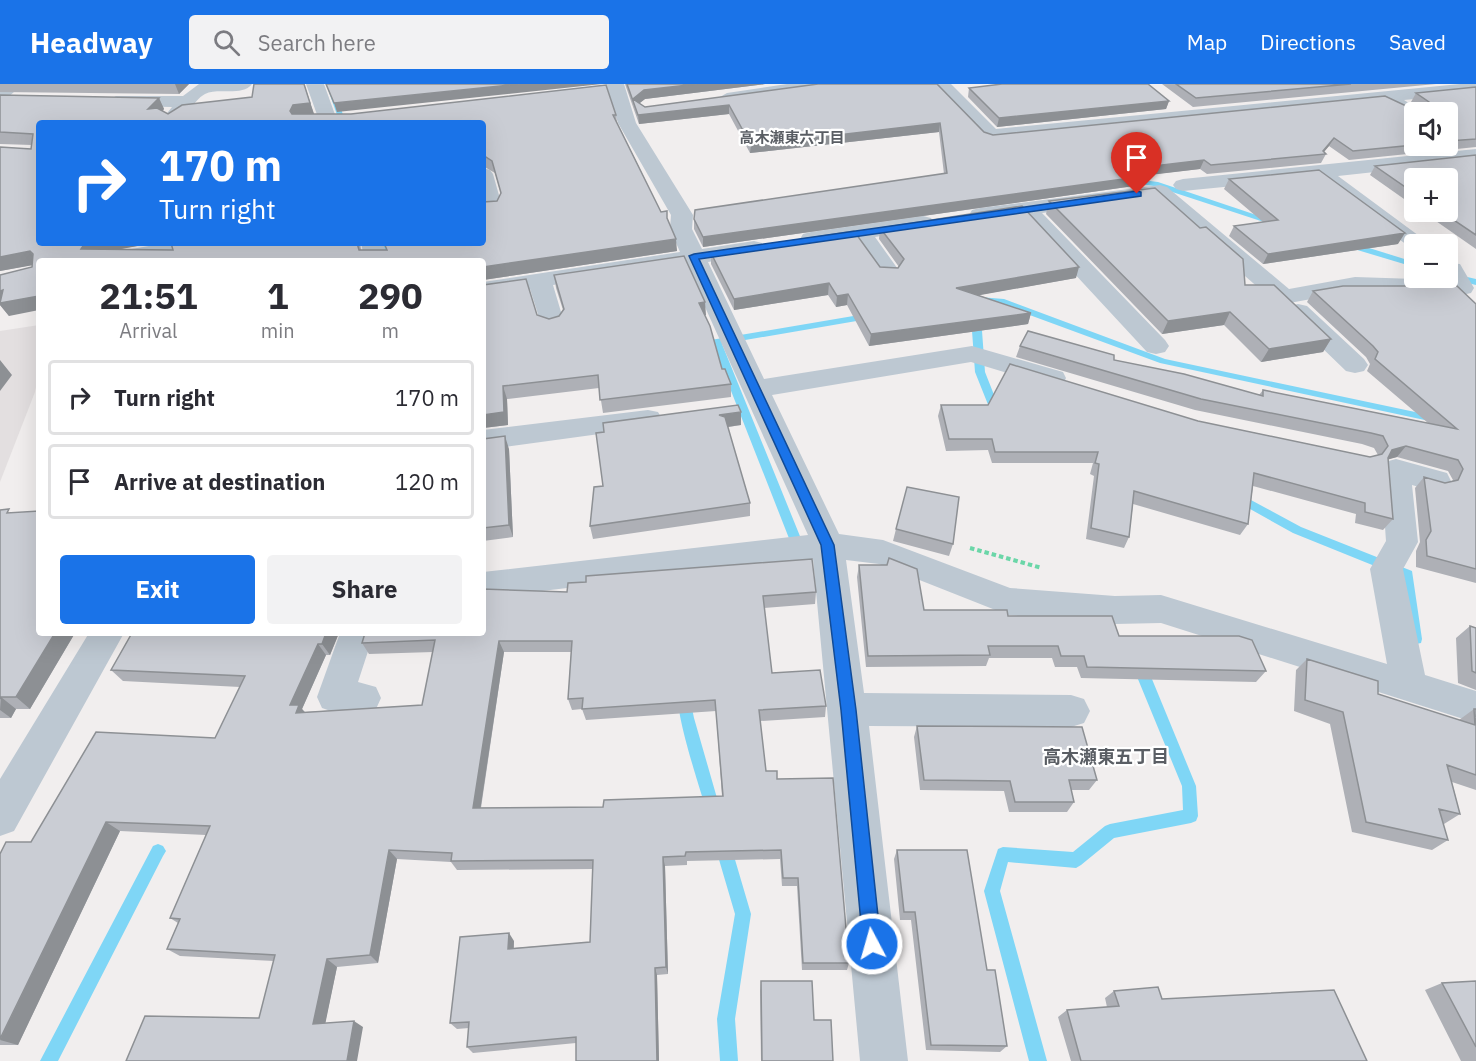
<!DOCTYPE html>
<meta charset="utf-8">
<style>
body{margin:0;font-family:"IBM Plex Sans","Noto Sans JP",sans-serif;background:#f2f2f3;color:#2b2b33;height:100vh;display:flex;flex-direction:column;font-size:22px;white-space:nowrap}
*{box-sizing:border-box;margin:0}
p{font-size:20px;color:#7c7c81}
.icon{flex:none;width:33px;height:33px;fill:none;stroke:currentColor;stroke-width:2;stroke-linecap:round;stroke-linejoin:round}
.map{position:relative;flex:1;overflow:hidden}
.drawer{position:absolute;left:36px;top:174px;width:450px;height:378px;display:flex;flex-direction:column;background:#fff;border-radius:6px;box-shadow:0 6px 24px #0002}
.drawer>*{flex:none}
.hud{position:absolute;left:36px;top:36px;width:450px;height:126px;border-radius:6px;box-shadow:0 6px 24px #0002;background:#1a73e8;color:#fff;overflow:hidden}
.fabs{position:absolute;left:1404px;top:18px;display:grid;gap:12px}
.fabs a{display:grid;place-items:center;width:54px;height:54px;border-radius:6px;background:#fff;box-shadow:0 6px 24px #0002;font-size:30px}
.pin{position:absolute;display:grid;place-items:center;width:51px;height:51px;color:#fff;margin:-62px -26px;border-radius:50% 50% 50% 0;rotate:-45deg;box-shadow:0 0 6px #0007}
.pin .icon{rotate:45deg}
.me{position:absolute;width:66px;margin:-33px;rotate:354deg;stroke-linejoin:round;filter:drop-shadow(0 0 4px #0008)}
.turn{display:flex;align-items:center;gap:21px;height:126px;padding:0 24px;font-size:27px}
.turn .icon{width:78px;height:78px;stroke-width:2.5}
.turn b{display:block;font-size:42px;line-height:51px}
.eta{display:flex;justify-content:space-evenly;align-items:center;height:102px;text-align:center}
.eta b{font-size:36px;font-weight:700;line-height:42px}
.primary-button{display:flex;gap:12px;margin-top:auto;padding:12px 24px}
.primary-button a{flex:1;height:69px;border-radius:6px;background:#1a73e8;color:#fff;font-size:24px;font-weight:700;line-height:69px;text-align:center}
.primary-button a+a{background:#f2f2f3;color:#2b2b33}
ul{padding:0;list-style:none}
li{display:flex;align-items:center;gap:18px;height:75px;margin:0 12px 9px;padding:0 12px;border:3px solid #e1e1e2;border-radius:6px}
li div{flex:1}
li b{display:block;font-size:22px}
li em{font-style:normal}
header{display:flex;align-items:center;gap:36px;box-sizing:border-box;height:84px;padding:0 30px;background:#1a73e8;color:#fff}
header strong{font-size:28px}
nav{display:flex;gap:33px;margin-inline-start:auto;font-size:21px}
.search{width:420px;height:54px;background:#f2f2f3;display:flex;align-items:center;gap:15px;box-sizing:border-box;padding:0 21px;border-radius:6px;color:#7c7c81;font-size:22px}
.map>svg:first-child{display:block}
.education{fill:#e3dfe0}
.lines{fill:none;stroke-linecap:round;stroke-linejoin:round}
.stream{fill:#7fd6f6;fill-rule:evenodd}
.path{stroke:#6bd6a8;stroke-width:4;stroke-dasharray:4.5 3;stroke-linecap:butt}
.minor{fill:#bdc8d2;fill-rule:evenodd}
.wall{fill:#aeb0b6;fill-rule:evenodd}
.shaded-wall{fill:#8d9094}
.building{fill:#cacdd4;stroke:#8d9094;stroke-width:1.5;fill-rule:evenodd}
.route{fill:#1a73e8;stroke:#114b97;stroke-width:1.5}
.labels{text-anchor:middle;stroke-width:4.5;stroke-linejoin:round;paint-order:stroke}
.far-neighbourhood-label{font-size:15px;font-weight:bold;fill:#5a5e64;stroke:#fff}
.neighbourhood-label{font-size:18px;font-weight:bold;fill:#5a5e64;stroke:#fff}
</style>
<header>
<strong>Headway</strong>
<div class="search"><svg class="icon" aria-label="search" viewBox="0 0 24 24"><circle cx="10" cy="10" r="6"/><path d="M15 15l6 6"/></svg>Search here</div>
<nav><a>Map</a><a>Directions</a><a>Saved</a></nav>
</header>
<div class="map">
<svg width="1476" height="977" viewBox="0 0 1476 977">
<rect width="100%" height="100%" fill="#f1eeee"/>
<!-- education -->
<path class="education" d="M39 241V288L35 308 0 398V247Z"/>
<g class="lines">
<!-- stream -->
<path class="stream" d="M326 0H332L346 39H340Z
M1117 93 1158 98 1277 138 1270 140 1154 102 1117 97Z
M1344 158H1350L1414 178V183L1344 162Z
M380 159H388L391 177H383Z
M1454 190 1476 195V201L1451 195 1450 193Z
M979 213 1004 215 1165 275 1434 332 1439 335 1434 338 1160 279 1000 220 976 218V214Z
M871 229 874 230V234L722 260 806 467 800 471 794 467 713 261 699 264 694 261 699 258Z
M976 230 981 233 985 288 998 321 1005 325 1000 328 989 323 975 288 971 233Z
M1238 409 1301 443 1412 487 1422 555 1421 559 1416 560 1411 559 1410 555 1402 493 1293 449 1234 416 1232 413Z
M1140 577 1145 579 1147 583 1196 702 1198 732 1196 737 1191 739 1114 754 1081 781 1076 784 1008 778 1000 807 1047 977H1029L984 807 998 765 1003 763 1073 768 1105 742 1110 740 1183 726 1182 702 1133 583 1135 579Z
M684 608 689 610 694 634 721 728 719 733 714 735 709 733 707 728C701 708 673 624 679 610Z
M723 755 728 757 731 762 751 830 735 935 738 977H720L717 935 735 830 715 762 718 757Z
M158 760 163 762 166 767 163 772 58 977H40L153 762Z"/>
<!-- path -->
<path class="path" d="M970 464 1042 484"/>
<!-- minor -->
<path class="minor" d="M3 0H23L6 15 0 16V2Z
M199 0H252C242 13 218 3 205 10 192 17 188 35 173 39L164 33 172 23 116 22 107 17 116 12H183Z
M306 0H324L338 39H320Z
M606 0H624L636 39 693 131 692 145 702 165 754 157 762 159 765 164 762 169 708 178 764 295 972 262 1063 288 1066 294 1063 300 1053 303 971 278 772 311 839 450 883 456 1010 504 1115 512 1161 511 1387 580 1370 485 1386 457 1381 385 1385 378 1396 375 1447 389 1451 397 1447 405 1436 408 1412 401 1418 458 1403 485 1425 591 1476 607V639L1161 539 1115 540 1008 531 879 480 846 476 864 609 1071 611 1084 615 1090 627 1084 639 1071 643 869 642 908 977H860L813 475 483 514V488L808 451 686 181 553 201 564 238 560 243 551 246 542 243 530 205 483 212V198L680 168 670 145 671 131 618 39Z
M787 0H834L825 5 727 19 718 14 727 9Z
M930 0H951L996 45 1460 0H1476V9L1404 16 1423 28H1414V35L1381 18 991 57 984 55Z
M1476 65V77L1338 92 1430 160H1414V166L1314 94 1183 107 1176 105 1173 101 1176 97 1183 95Z
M483 84 490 86 493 90 502 122 499 127 483 129Z
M1160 101 1167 103 1289 205 1355 193 1446 196 1448 179 1460 180 1474 204 1471 209 1462 211 1355 207 1284 220 1275 218 1155 114 1042 129 1165 256 1169 262 1165 268 1156 270 1147 268 1021 132 980 138 972 136 969 131 972 126 980 124Z
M923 132 931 134 934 139 931 144 875 153 900 188 896 193H880L854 156 811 162 803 160 800 155 803 150 811 148Z
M166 159 174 161 177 166 178 177H91L95 172 103 170Z
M361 159H383L389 177H365Z
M1298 220 1307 222 1364 275 1368 281 1364 287 1355 289 1346 287 1289 232 1286 227 1289 222Z
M648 326 658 328 662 335 658 342 483 366V346Z
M89 549H124L14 747 0 752V695Z
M340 549H374L358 598 376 603 381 614 376 625C358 632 340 631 322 624L317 613Z"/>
</g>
<!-- wall -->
<path class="wall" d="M0 0H189L179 10 0 8Z
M304 0 314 30 616 31 617 38 661 128 668 136 677 167 483 196V177H39L9 232 0 221V191L32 183V181L0 187V63L31 65 32 61 0 60V11L159 14 164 25 163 27 168 30 252 13ZM483 39V82L495 89 501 110 497 117 387 166H361L360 159 173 166 119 165 154 159H39Z
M625 0H765L645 15 639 19 645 23 818 0 993 51 1418 28 1420 24 1411 18 1416 9 1476 3V63L1349 76 1329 62 1324 68 1326 70 1321 79 1207 90 1200 85 1137 92 1138 93 1134 102 703 163 694 145V135L944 90 939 48 750 69 729 30 639 40ZM1414 28H1448V62H1414Z
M1162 0H1436L1193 23Z
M969 4 1169 17 1166 25 997 43 968 13Z
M1476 71V165L1423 128H1448L1414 94V122L1370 91 1375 82Z
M1229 95 1398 160 1263 180 1229 152 1234 142 1263 138 1224 105Z
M1049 117 1245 201 1331 255 1323 268 1261 278 1224 241 1162 250 1046 130Z
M880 144 1076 194 978 211 1031 229 1028 240 869 262 847 221 836 223 828 211 734 226 711 180V169L898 184 899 183 879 155Z
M554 191 705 218V231L722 285 731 300V313L603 329 599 304 507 315 508 341 483 344V201L537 231 549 235 559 232 563 226 556 204Z
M1313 207 1476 220V499L1416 483V467L1420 458 1415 404 1424 393 1445 399 1452 397 1453 396 1448 387 1397 373 1388 375 1393 435 1383 446 1355 439 1356 430 1253 402 1248 440 1240 451 1133 420 1129 453 1124 464 1086 455 1094 392 1090 390 1093 379H992L988 366 946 367 938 332 941 321 1198 337 1370 373 1378 371 1374 364 1362 360 1195 326 1016 273 1020 262 1114 276 1259 311 1263 306 1428 339 1367 287 1370 280 1366 273 1307 218Z
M741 341 728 343 750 419V432L593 455 590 442 603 402 596 349Z
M483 355 509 365 513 453 483 457Z
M0 426 39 549H75L30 625H16L11 634H0Z
M896 445 953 460 949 472 893 457Z
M859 481 924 526 1008 532 1119 552 1266 587 1256 598 1081 594 1077 583H1055L1052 574H989L986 582 866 583 857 493Z
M567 508H816L815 520 764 524 772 589 826 622 825 633 760 637 766 687 777 695 849 879 847 886H802L797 802H782L780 775 687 777V781L665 782 668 890 657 891 659 977H576V959L473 969 467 963 469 944 457 945 450 939 514 857V864L590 858 593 785 457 786 451 778 397 775 378 879 337 883 325 939 363 943 259 934 274 877 180 872 167 865 178 839 170 834 206 751 120 747 18 961H0V770L31 758 215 654 240 603 123 597 111 586 339 549 330 571H326L302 625 305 628 422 621 433 568 369 570 362 559ZM504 568H571L568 615 572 626 582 625 586 636 716 627 722 712 603 723 481 724Z
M1470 542 1476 544V606L1458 599 1456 554Z
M1307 575 1378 610 1459 636 1474 625H1476V706L1452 698 1460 730 1444 740 1443 739 1448 756 1432 766 1352 748 1330 640 1294 627 1296 586Z
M917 642 1097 696 1089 706H1071L1074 718 1067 728H1009L1004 707 920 706 914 653Z
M897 766 987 886 1007 962 1000 968 926 966 911 836H900L894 775Z
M761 897 814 936 833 977H761L760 907Z
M1476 897V977H1461L1425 906 1442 899Z
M1114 907 1162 915 1367 977H1071L1058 933 1067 926 1107 923 1105 914Z"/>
<!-- shaded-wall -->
<path class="shaded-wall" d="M175 0H189L179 10Z
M304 0 314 30 294 38 290 27 293 21Z
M520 0H602L337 28 334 19Z
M697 0H765L645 15 635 23 633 15 644 6Z
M159 14 164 25 153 36 148 25Z
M1169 17 1166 25 997 43 999 34Z
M729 21V30L639 40 638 31Z
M940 39 939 48 750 69 751 61Z
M1334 54 1329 62 1322 70 1323 67Z
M1204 76 1200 85 1125 94 1128 85Z
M1138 93 1134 102 703 163V153Z
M1405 149 1398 160 1263 180 1268 170Z
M676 155 677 167 483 196V183Z
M85 159H154L94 170 81 165Z
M30 167 39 180 0 187V173Z
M1079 183 1076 194 953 216 956 204Z
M829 199 828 211 734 226V215Z
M3 206 39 212V226L9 232 0 221V207Z
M848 210 847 221 836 223 837 212Z
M705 218 706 231 700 232 699 219Z
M1230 228 1224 241 1162 250 1168 237Z
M1031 229 1028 240 869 262 871 250Z
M1331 255 1323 268 1261 278 1269 265Z
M0 276 12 291 0 307Z
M503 302 507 315 508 341 483 344V331Z
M741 328V341L720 344 719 331Z
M505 352 509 365 513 453 509 441Z
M1406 362 1397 373 1383 377 1392 366Z
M55 549H75L30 625 16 613Z
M326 549H339L330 571 322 560Z
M499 557 504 568 479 734 473 724Z
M318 560 326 571 302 625 308 632 305 640 290 621Z
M1 613 16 625 11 634 0 626Z
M106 738 120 747 18 961 0 956Z
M389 766 397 775 378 879 370 871Z
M663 773 665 782 668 890 666 883Z
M509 849 514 857 513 872 508 865Z
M327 875 337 883 324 946 313 940Z
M655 884 657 891 659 977H657Z
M354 937 363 943 357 977H347Z"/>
<!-- building -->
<path class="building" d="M254 0H304L310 19 293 21 290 27 292 30H351L606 1 616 31H613L661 128 667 127V134L676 155 483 183V177H39V212L0 219 3 206 0 207V191L32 183 33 170 30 167 0 173V63L31 65 33 50 0 48V11L159 14 148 25 157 24 168 30 182 21 252 13ZM39 39H483V71L492 77 501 109 497 117 483 118V159H384L387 166H359L357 159H171L173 166 81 165 85 159H39Z
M326 0H520L334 19Z
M627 0H697L644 6 633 15 645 23 818 0H937L984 48 993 51 1385 12 1419 28H1414V61L1353 67 1334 54 1323 67 1326 70 1211 81 1204 76 1128 85 1138 93 703 153 694 135 695 126 947 89 940 39 751 61 729 21 638 31Z
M1002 0H1148L1169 17 999 34 969 4Z
M1176 0H1351L1196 14Z
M1476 3V55L1448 57V28H1420L1421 22 1430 21 1429 18 1416 9Z
M1476 71V151L1442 128H1448V94H1414V109L1375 82Z
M1319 86 1405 149 1268 170 1234 142 1278 136 1229 95Z
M1155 104 1200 144 1206 143 1243 175 1245 201H1274L1331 255 1269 265 1230 228 1168 237 1049 117Z
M1022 122 1079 183 956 204 1031 229 871 250 848 210 837 212 829 199 734 215 711 169 854 147 880 183 898 184 904 175 880 144Z
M684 172 705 218 699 219 710 242 722 285H725L731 300 600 316 598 291 503 302 504 328 483 331V201L526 195 537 231 549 235 559 232 564 225 554 191Z
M1343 202H1457L1476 220V485L1427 472 1426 456 1431 447 1424 393 1445 399 1458 396 1463 385 1458 376 1406 362 1392 366 1388 374 1393 435 1365 428V419L1254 389 1248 440 1134 407 1129 453 1091 444 1099 380 1095 379 1098 368H995L992 355H949L941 321H988L1010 280 1198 337 1370 373 1382 370 1388 362 1383 352 1371 349 1201 315 1020 262 1028 247 1114 271V276L1184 290 1263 312V306L1457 345 1375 275 1378 268 1373 262 1313 207Z
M738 321 741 328 719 331 725 333 750 419 590 442 594 403 603 402 596 349 604 348 603 339Z
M505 352 509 441 483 444V355Z
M907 403 959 413 953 460 896 445Z
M9 425 7 429 39 427V549H55L16 613H1L0 615V426Z
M889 474 917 485 924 526H1007L1008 532H1112L1119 552H1239L1252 556 1266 587 1087 583 1084 572H1061L1058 562H988L990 571 868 572 859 481H887Z
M812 475 816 508 763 512 772 589 820 586 826 622 759 626 766 687H777V695L833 694 849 879H803L798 794H783L781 766 686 768 685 772 663 773 666 883 655 884 657 977H576V953L467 963 469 938 450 939 460 853 509 849 508 865 590 858 593 776 451 777 452 769 389 766 370 871 327 875 313 940 354 937 347 977H126L145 932 259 934 275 871 167 865 180 835 170 834 210 742 106 738 0 955V770L6 758H31L96 648 215 654 245 592 111 586 132 549H326L322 560H318L290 621H299L296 629 422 621 435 556 362 559 365 549H483V505L567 508 568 499 586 498V492ZM499 557H572L568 615 583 614 582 625 715 616 723 712 604 716 603 723 473 724Z
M1470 542 1476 544V589L1472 587Z
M1307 575 1378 597V610L1475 641 1474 625H1476V691L1447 681 1460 730 1439 725 1448 756 1366 738 1343 628 1305 616Z
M917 642 1082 643 1097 696H1069L1074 718H1015L1010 697 924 696Z
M897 766H967L987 886H995L1007 962 931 961 915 828H904Z
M761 897H812L814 936H831L833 977H762Z
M1476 897V963L1442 899Z
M1158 903 1162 915 1334 906 1367 977H1081L1067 926 1119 922 1114 907Z"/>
<!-- route -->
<path class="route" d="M1137 107 1141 108V112L699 175 834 461 856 626 881 860 879 866 872 869 866 866 863 860 841 626 821 461 689 172 694 170Z"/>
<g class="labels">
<!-- far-neighbourhood labels -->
<g class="far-neighbourhood-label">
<text x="792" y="59">高木瀬東六丁目</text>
</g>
<!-- neighbourhood labels -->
<g class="neighbourhood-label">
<text x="1106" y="679">高木瀬東五丁目</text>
</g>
</g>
</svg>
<div class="fabs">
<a><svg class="icon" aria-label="sound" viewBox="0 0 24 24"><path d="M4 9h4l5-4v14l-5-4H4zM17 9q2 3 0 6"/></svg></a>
<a>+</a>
<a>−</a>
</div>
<div class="pin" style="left:1137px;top:110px;background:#d93025"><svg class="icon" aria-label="arrive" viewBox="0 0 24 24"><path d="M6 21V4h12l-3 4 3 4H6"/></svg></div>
<svg class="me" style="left:872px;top:860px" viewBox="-20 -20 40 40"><circle r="17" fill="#1a73e8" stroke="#fff" stroke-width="3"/><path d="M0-11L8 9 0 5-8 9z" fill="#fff"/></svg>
<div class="hud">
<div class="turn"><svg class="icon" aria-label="right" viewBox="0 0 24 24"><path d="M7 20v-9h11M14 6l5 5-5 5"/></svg><div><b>170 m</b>Turn right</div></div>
</div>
<section class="drawer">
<div class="eta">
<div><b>21:51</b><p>Arrival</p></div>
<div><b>1</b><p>min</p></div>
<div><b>290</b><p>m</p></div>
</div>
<ul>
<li><svg class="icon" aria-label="right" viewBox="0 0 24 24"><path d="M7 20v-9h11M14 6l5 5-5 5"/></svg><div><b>Turn right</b></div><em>170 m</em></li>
<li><svg class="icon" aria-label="arrive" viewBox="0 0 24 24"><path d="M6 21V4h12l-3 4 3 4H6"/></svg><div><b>Arrive at destination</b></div><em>120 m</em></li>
</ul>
<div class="primary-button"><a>Exit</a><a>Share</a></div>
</section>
</div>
